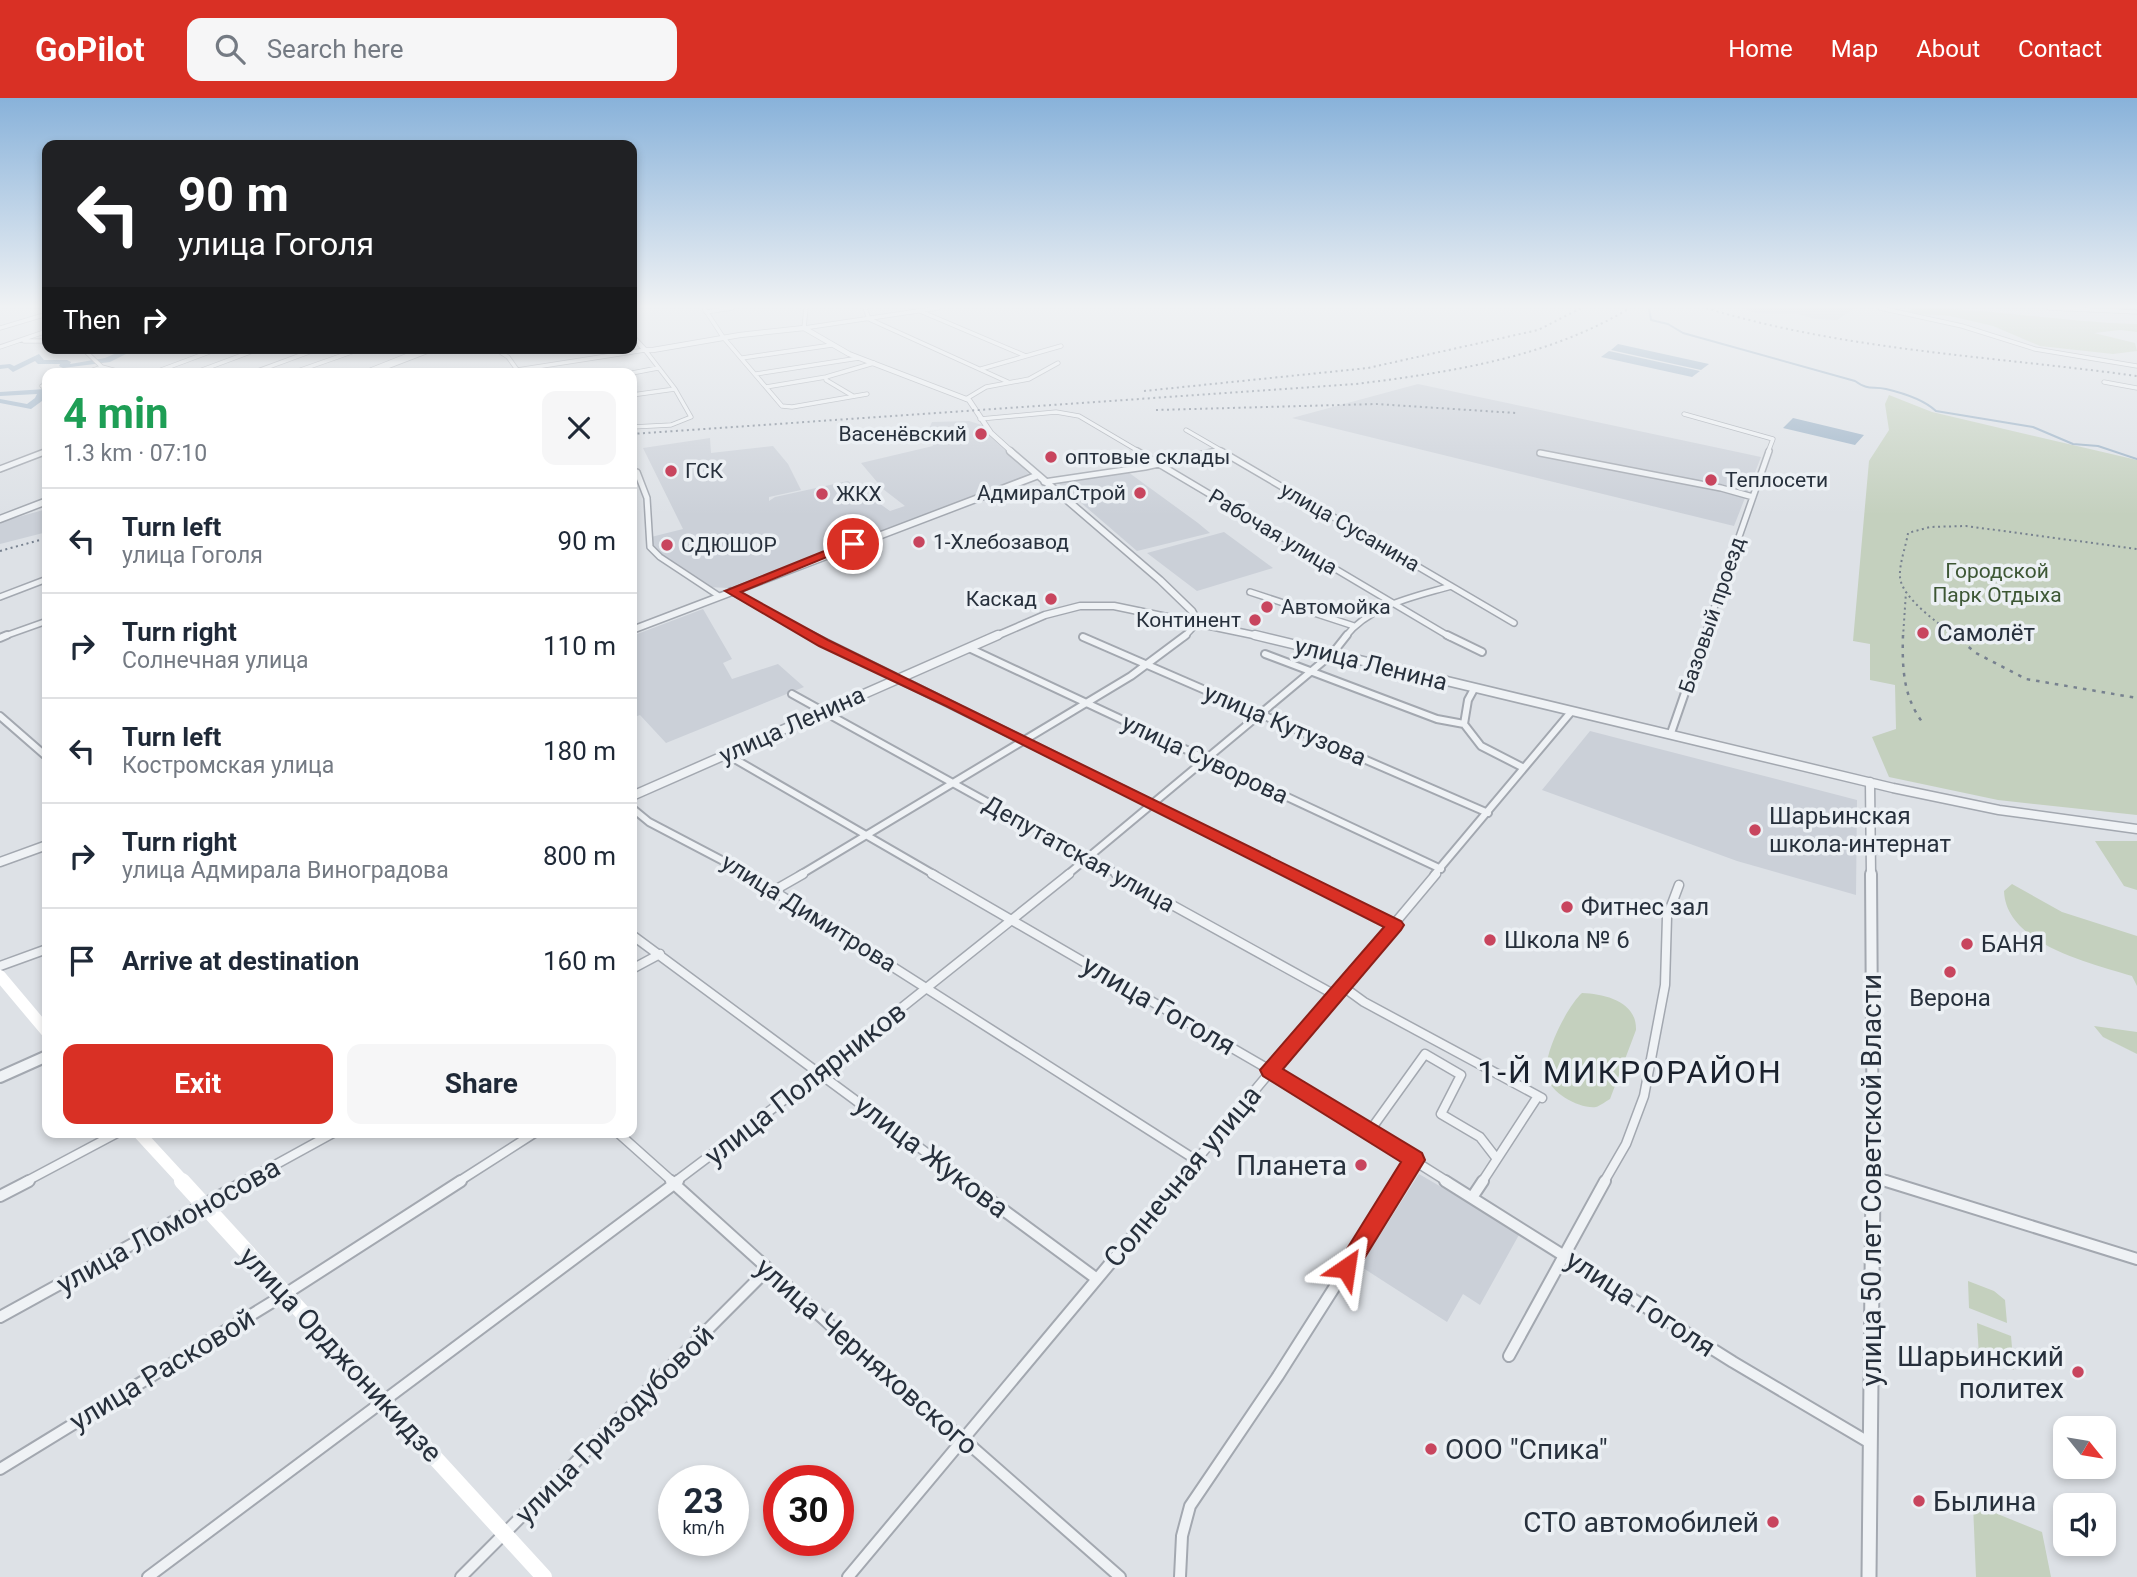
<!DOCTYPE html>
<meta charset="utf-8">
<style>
body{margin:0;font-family:Roboto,sans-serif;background:#f6f6f7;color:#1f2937;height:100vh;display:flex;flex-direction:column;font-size:26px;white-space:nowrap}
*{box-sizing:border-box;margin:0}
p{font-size:23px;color:#747a83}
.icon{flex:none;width:38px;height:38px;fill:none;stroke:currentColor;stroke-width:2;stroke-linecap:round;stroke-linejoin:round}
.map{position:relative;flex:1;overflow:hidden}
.panel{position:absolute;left:42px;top:270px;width:595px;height:770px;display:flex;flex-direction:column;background:#fff;border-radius:14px;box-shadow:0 4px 10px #0003}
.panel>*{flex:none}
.top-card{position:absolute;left:42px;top:42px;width:595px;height:214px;border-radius:14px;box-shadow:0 4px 10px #0003;background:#202124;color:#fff;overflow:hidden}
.needle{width:46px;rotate:120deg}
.fabs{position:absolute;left:2053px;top:1318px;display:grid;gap:14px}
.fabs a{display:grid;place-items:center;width:63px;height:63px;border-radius:14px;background:#fff;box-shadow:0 4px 10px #0003;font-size:35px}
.speed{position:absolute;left:658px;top:1367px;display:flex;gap:14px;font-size:35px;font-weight:700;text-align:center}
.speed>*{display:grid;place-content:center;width:91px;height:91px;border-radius:50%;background:#fff;box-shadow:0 4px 10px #0003;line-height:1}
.speed small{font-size:18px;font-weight:400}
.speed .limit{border:10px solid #d22;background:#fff;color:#111}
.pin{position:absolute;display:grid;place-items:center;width:60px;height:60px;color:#fff;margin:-30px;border:4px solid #fff;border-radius:50%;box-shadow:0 2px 7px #0007}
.me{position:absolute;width:77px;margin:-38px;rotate:32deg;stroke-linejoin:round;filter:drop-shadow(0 0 5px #0008)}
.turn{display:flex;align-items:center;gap:24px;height:147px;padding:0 21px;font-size:32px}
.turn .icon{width:91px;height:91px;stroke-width:2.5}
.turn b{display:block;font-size:49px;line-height:60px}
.then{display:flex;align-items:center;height:66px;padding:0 21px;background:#0003;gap:14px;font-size:26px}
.round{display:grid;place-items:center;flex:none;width:74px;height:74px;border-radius:14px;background:#f6f6f7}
.overview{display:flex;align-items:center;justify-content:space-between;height:119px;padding:0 21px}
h1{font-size:42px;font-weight:700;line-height:52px;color:#1e9e55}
.button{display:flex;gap:14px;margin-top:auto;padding:14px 21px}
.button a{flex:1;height:80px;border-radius:14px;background:#d93025;color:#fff;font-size:28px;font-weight:700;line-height:80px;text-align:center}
.button a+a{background:#f6f6f7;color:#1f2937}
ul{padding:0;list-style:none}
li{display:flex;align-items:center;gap:21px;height:105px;padding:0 21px;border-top:2px solid #e0e1e3}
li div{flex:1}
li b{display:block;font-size:26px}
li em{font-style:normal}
header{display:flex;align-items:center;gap:42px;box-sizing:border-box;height:98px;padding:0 35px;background:#d93025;color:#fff}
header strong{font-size:33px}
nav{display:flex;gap:38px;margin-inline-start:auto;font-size:24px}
.search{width:490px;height:63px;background:#f6f6f7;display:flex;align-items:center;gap:18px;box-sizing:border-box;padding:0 24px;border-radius:14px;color:#747a83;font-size:26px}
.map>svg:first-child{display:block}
.built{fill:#cbd0d8}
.green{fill:#c4d0be}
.water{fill:#99b0c5}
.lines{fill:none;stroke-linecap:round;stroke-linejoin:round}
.stream{stroke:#99b0c5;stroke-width:2}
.river{fill:#99b0c5;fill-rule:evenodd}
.minor-far4-casing{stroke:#a3a8b0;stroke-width:5}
.minor-far3-casing{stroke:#a3a8b0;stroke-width:8}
.minor-far2-casing{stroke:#a3a8b0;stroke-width:10}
.minor-far1-casing{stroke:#a3a8b0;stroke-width:11}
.minor-casing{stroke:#a3a8b0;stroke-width:14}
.tertiary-far4-casing{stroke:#a3a8b0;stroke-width:6}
.tertiary-far3-casing{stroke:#a3a8b0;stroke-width:9}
.tertiary-far2-casing{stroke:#a3a8b0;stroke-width:11}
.tertiary-far1-casing{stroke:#a3a8b0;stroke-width:14}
.tertiary-casing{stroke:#a3a8b0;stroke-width:17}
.minor-far4{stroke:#eff2f5;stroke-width:3.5}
.minor-far3{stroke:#eff2f5;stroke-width:5}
.minor-far2{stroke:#eff2f5;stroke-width:6}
.minor-far1{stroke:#eff2f5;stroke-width:8}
.minor{stroke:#eff2f5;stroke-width:10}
.tertiary-far4{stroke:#eff2f5;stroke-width:4.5}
.tertiary-far3{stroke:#eff2f5;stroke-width:6}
.tertiary-far2{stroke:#eff2f5;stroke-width:8}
.tertiary-far1{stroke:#eff2f5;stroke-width:10}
.tertiary{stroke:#eff2f5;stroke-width:13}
.secondary-far1{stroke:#fff;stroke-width:12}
.secondary{stroke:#fff;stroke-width:16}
.rail-far1{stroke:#77818f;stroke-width:2;stroke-dasharray:2 3.5;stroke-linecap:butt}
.rail{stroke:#77818f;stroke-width:2.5;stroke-dasharray:3.5 6;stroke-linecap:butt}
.route{fill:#d93025;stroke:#8d1f18;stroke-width:2}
.poi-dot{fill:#c8455e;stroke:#ecf0f4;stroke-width:2.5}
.labels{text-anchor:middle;stroke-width:7;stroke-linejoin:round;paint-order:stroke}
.far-poi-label{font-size:21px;fill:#27303c;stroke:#ecf0f4;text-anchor:start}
.far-street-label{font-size:21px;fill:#27303c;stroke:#ecf0f4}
.far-park-label{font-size:21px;fill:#3d5735;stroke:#ecf0f4}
.poi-label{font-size:24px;fill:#27303c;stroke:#ecf0f4;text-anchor:start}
.street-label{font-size:24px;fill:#27303c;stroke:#ecf0f4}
.near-street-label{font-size:28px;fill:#27303c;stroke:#ecf0f4}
.near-poi-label{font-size:28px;fill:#27303c;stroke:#ecf0f4;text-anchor:end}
.near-neighbourhood-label{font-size:32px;letter-spacing:2px;fill:#1a212d;stroke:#ecf0f4}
</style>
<header>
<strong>GoPilot</strong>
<div class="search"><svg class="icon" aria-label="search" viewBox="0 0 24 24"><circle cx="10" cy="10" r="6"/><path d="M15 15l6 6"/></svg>Search here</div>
<nav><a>Home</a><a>Map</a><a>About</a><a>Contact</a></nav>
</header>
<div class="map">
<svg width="2137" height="1479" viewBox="0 0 2137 1479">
<rect width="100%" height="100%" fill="#dde1e6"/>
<!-- built -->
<path class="built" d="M1744 210H1855L1837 222 1815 221 1798 216 1755 215Z
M1418 286 1761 359 1734 428 1292 320Z
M969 323 982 327 1031 378 729 490 707 489 654 451 647 440 683 431 643 350 710 340 711 355 773 348 788 366 801 392 769 399V403L775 399 848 383 890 413 905 408 883 391 861 365 933 348 928 333 932 324Z
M1128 374 1198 425 1210 435 1137 453 1058 385Z
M47 411V434L0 446V424Z
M1224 434 1273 470 1197 493 1147 455Z
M703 511 732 561 723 565 732 581 778 566 804 589 666 645 640 617 632 620V538Z
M1590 633 1857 702 1856 797 1737 763 1542 692Z
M1419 1076 1520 1135 1480 1207 1463 1196 1447 1224 1360 1168Z"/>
<!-- green -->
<path class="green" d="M1914 210C1988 210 2062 224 2137 226V234L2120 232 2094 235 2135 245 2137 253 2113 256 2040 248 1993 228 1950 218 1906 215Z
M1889 297 1932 314 2137 362V717L1998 702 1889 679 1872 639 1896 631 1895 587 1870 582V546L1853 543 1869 363 1889 332 1885 306Z
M2095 743H2137V792L2124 788Z
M2012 786 2062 814 2137 838V888L2132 878C2090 865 2006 846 2004 793Z
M1582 895C1606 896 1637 904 1636 932L1610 1001C1606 1003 1600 1008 1596 1009 1579 1011 1551 995 1547 979 1541 959 1568 907 1582 895Z
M2094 928 2137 934V956L2103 939Z
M1968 1183 1994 1193 2005 1202 2007 1225 1969 1210Z
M1977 1225 2011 1238 2014 1272 1979 1258Z
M1973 1406 2042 1434 2051 1479H1976Z"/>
<!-- water -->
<path class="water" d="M1618 246 1709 266 1701 272 1611 252Z
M1609 253 1700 273 1692 279 1601 259Z
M1793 320 1864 337 1855 347 1783 330Z"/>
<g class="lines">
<!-- stream -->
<path class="stream" d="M1649 210 1651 222 1668 226 1683 235 1855 283C1869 293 1872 288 1886 291 1903 295 1923 301 1936 313L2033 329 2073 346 2098 348 2137 361"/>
<!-- river -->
<path class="river" d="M128 250H138L110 264 63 270 59 268 60 266H38L35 263 13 274 8 270 0 271V267L10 266 14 268 39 256 44 262H67L71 264 70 266 105 260Z
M45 291 42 303 31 311 0 305V301L27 306 35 300 37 296 0 298V294Z"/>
<!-- minor-far4 casing -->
<g class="minor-far4-casing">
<path id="minor-far4" d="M704 210 723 239 782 308 792 309 867 296
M806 210 804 230 938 210
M865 210 869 221 1008 284
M1880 210 1962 228 2035 251 2137 268
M2049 210 2137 214
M920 213 1026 258
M706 214 732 210
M0 230 47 216
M24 243H47
M0 249 47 233
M82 250 102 269 124 275
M497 252 508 259 518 273
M742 260 832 247
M981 271 1061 248
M517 272 645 252 675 291 691 319 671 327 632 329
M84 275 102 269
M153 275 220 250
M194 275 261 250
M252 275 320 250
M292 275 363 250
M363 275 426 250
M632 275 658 270
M756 276 859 260
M826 279V282L853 298
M2104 284 2137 290
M42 288 47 286
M766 289 826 279 874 265
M632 297 675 291
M966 301 986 289 1029 281 1058 265
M1684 316 1773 341 1768 354
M980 321 1056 314 1079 318 1140 354
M1186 332 1224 354
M44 354 47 353
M1210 354 1220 352"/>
</g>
<!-- minor-far3 casing -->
<g class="minor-far3-casing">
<path id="minor-far3" d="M1137 353 1450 539
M1221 353 1514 525
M1540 355 1721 390 1753 399
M0 371 47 353
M632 374H637L647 400 650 449 660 459 719 498
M1044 384 1145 369 1217 353
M731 493 814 539
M1250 494 1354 528
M0 499 47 481
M2 539 47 523
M1184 539 1198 524
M1345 539C1370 507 1414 499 1451 488
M1704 539 1769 353"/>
</g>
<!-- minor-far2 casing -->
<g class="minor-far2-casing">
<path id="minor-far2" d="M810 537 1296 777
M1447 537 1482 554
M1083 539 1488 715
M0 540 7 537
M969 550 1441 771
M1265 556 1437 621 1464 626 1481 648 1524 670
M792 596 1119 777
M0 618 47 659
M1464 626 1468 602 1474 591
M1671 635 1705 537
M726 656 935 777
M632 710 649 724 750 777
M800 777 1131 578 1186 537
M1067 777 1332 556 1347 537
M1434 777 1571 614"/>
</g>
<!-- minor-far1 casing -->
<g class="minor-far1-casing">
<path id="minor-far1" d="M747 776 1196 1062
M932 776 1270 972 1448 1084
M1116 776 1335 897
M1292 776 1395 827
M775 792 803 776
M632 837 966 1084
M0 868 47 851
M632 871 660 856
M1342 888 1364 904 1542 1000
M617 1034 673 1084
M1369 1034 1425 956 1461 977 1441 1016 1480 1039 1497 1061 1482 1084
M1497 1061 1538 998
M1873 1076 1890 1084
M25 1084 119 1034
M244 1084 335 1034
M458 1084 536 1034
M675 1084 820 975 1069 776
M1178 1084 1436 776
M1401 1084 1415 1062
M1604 1084 1626 1046 1644 998 1665 887 1667 819 1679 787"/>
</g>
<!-- minor casing -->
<g class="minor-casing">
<path id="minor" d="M671 1083 900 1290 962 1340 1120 1479
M964 1083 1097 1181
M1445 1083 1733 1264 1870 1345
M1886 1083 2137 1161
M0 1098 29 1083
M1473 1098 1483 1083
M0 1219 247 1083
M1509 1258 1605 1083
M0 1371 287 1195 461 1083
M148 1479 678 1083
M461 1479 767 1172
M848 1479 1179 1083
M1180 1479 1182 1438 1190 1408 1278 1278 1402 1083"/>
</g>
<!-- tertiary-far4 casing -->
<g class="tertiary-far4-casing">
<path id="tertiary-far4" d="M632 238 645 252H653L740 237 804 230 849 256 969 302 991 335 1012 354
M370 275 435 250"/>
</g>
<!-- tertiary-far3 casing -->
<g class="tertiary-far3-casing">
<path id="tertiary-far3" d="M1010 353 1160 482 1192 513 1198 524
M0 421 47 403
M632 532 1036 378
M994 539 1045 517 1080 508H1114L1263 539"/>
</g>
<!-- tertiary-far2 casing -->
<g class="tertiary-far2-casing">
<path id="tertiary-far2" d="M1255 537 1893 690 1999 712 2137 731
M1870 684 1871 777
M632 698 998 537
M0 764 47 747"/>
</g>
<!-- tertiary-far1 casing -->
<g class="tertiary-far1-casing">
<path id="tertiary-far1" d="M1871 776 1873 1084
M0 979 47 958"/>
</g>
<!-- tertiary casing -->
<g class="tertiary-casing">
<path id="tertiary" d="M1869 1479 1873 1083"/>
</g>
<!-- minor-far4 -->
<use href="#minor-far4" class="minor-far4"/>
<!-- minor-far3 -->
<use href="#minor-far3" class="minor-far3"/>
<!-- minor-far2 -->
<use href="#minor-far2" class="minor-far2"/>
<!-- minor-far1 -->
<use href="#minor-far1" class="minor-far1"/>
<!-- minor -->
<use href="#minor" class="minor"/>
<!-- tertiary-far4 -->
<use href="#tertiary-far4" class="tertiary-far4"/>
<!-- tertiary-far3 -->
<use href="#tertiary-far3" class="tertiary-far3"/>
<!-- tertiary-far2 -->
<use href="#tertiary-far2" class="tertiary-far2"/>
<!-- tertiary-far1 -->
<use href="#tertiary-far1" class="tertiary-far1"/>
<!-- tertiary -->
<use href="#tertiary" class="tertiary"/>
<!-- secondary-far1 -->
<path class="secondary-far1" d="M0 878 47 934
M138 1034 184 1084"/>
<!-- secondary -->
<path class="secondary" d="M182 1083 544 1479"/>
<!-- rail-far1 -->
<path class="rail-far1" d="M1706 210C1847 253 1992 258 2137 278
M1144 293 1368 270 1538 232 1581 210
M1156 312 1376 306 1516 315
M632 336 1356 286C1451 274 1547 260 1630 210
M0 453 47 440
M1903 539 1906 494
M1956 539C1940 526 1902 501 1900 479 1899 466 1906 448 1908 435L1930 429 1966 428 2137 451"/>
<!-- rail -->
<path class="rail" d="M1903 537C1902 569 1903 599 1923 625
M1954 537 1976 555 2026 581 2137 600"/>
</g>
<!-- sky -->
<linearGradient id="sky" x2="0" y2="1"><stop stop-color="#88b2da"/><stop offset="0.5" stop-color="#f0f2f4"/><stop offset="1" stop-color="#f0f2f4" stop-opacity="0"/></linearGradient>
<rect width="2137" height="417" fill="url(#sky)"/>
<!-- route -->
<path class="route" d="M849 443 859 446 741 494 828 542 1401 823 1404 827 1401 832 1283 971 1422 1055 1425 1062 1354 1177 1346 1180 1338 1177 1335 1170 1401 1064 1263 978 1260 972 1384 829 946 608 819 548 725 493Z"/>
<!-- markers -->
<g class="poi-dot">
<circle cx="981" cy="336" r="7"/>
<circle cx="1051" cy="359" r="7"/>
<circle cx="671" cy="373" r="7"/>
<circle cx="1711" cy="382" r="7"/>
<circle cx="1140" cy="395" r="7"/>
<circle cx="822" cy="396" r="7"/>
<circle cx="919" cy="444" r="7"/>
<circle cx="667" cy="447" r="7"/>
<circle cx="1051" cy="501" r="7"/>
<circle cx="1267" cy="509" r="7"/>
<circle cx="1255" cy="522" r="7"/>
<circle cx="1923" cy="535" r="7"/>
<circle cx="1755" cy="732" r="7"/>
<circle cx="1567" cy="809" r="7"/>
<circle cx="1490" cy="842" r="7"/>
<circle cx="1967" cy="846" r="7"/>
<circle cx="1950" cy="874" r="7"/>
<circle cx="1361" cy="1067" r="7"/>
<circle cx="2078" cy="1274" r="7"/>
<circle cx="1431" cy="1351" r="7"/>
<circle cx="1919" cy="1403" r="7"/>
<circle cx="1773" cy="1424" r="7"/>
</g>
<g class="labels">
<!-- far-poi labels -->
<g class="far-poi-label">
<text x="967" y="343" text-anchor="end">Васенёвский</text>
<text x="1065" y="366">оптовые склады</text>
<text x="685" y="380">ГСК</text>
<text x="1725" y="389">Теплосети</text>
<text x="1126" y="402" text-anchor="end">АдмиралСтрой</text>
<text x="836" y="403">ЖКХ</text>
<text x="933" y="451">1-Хлебозавод</text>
<text x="681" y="454">СДЮШОР</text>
<text x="1037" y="508" text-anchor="end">Каскад</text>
<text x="1281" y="516">Автомойка</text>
<text x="1241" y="529" text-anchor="end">Континент</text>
</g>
<!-- far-street labels -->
<g class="far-street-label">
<text transform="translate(1350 429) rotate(30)" y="7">улица Сусанина</text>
<text transform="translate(1273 434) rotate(31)" y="7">Рабочая улица</text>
<text transform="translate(1712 517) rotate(-71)" y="7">Базовый проезд</text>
</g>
<!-- far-park labels -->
<g class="far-park-label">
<text x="1997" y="480">Городской<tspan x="1997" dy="24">Парк Отдыха</tspan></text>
</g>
<!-- poi labels -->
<g class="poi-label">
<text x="1937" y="543">Самолёт</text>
<text x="1769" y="726">Шарьинская<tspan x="1769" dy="28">школа-интернат</tspan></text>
<text x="1581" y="817">Фитнес зал</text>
<text x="1504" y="850">Школа № 6</text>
<text x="1981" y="854">БАНЯ</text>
<text x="1950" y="908" text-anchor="middle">Верона</text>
</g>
<!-- street labels -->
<g class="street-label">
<text transform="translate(1371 566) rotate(14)" y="8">улица Ленина</text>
<text transform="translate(792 627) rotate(-24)" y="8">улица Ленина</text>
<text transform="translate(1285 627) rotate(23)" y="8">улица Кутузова</text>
<text transform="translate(1205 661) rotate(25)" y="8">улица Суворова</text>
<text transform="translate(1079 756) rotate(29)" y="8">Депутатская улица</text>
<text transform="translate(809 815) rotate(32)" y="8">улица Димитрова</text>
</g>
<!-- near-street labels -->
<g class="near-street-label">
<text transform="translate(1159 907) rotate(30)" y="10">улица Гоголя</text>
<text transform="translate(805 985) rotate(-38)" y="10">улица Полярников</text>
<text transform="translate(932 1058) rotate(37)" y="10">улица Жукова</text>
<text transform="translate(1182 1078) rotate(-50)" y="10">Солнечная улица</text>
<text transform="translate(1871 1082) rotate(-90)" y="10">улица 50 лет Советской Власти</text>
<text transform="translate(168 1127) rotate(-29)" y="10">улица Ломоносова</text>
<text transform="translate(1641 1205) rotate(33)" y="10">улица Гоголя</text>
<text transform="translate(341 1256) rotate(47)" y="10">улица Орджоникидзе</text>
<text transform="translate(867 1258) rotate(41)" y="10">улица Черняховского</text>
<text transform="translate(162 1271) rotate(-31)" y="10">улица Расковой</text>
<text transform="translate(614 1326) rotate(-45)" y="10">улица Гризодубовой</text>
</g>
<!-- near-poi labels -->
<g class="near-poi-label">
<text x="1347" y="1077">Планета</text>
<text x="2064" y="1268">Шарьинский<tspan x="2064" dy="32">политех</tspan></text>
<text x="1445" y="1361" text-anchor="start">ООО "Спика"</text>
<text x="1933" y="1413" text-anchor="start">Былина</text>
<text x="1759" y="1434">СТО автомобилей</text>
</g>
<!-- near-neighbourhood labels -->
<g class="near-neighbourhood-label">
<text x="1630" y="985">1-Й МИКРОРАЙОН</text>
</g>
</g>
</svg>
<div class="fabs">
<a><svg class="needle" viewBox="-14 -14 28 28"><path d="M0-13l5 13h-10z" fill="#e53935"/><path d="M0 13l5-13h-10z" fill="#747a83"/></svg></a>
<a><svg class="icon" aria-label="sound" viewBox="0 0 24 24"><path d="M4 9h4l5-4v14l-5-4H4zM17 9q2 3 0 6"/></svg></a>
</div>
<div class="speed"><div>23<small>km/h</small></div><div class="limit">30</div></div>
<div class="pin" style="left:853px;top:446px;background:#d93025"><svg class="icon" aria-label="arrive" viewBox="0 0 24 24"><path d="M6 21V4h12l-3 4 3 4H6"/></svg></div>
<svg class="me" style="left:1346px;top:1170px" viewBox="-20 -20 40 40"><path d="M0-17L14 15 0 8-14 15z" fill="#d93025" stroke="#fff" stroke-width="4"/></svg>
<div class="top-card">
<div class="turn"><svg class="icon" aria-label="left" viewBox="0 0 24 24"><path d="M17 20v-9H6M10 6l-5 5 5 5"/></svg><div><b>90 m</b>улица Гоголя</div></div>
<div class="then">Then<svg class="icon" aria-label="right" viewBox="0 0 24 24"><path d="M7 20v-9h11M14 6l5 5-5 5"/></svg></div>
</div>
<section class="panel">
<div class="overview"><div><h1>4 min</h1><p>1.3 km · 07:10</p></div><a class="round"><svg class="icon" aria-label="close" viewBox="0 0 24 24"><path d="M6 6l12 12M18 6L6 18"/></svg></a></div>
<ul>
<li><svg class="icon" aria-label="left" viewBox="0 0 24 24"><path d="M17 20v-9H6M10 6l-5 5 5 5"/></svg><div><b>Turn left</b><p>улица Гоголя</p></div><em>90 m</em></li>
<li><svg class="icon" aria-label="right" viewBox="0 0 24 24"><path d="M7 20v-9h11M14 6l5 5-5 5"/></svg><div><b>Turn right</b><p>Солнечная улица</p></div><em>110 m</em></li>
<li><svg class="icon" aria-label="left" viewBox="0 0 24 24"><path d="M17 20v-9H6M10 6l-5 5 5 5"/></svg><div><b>Turn left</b><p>Костромская улица</p></div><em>180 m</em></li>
<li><svg class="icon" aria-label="right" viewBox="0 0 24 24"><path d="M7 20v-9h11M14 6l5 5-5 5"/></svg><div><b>Turn right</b><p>улица Адмирала Виноградова</p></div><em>800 m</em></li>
<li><svg class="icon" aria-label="arrive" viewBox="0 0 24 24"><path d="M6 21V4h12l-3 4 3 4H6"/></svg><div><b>Arrive at destination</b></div><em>160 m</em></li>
</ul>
<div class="button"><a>Exit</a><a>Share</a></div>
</section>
</div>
